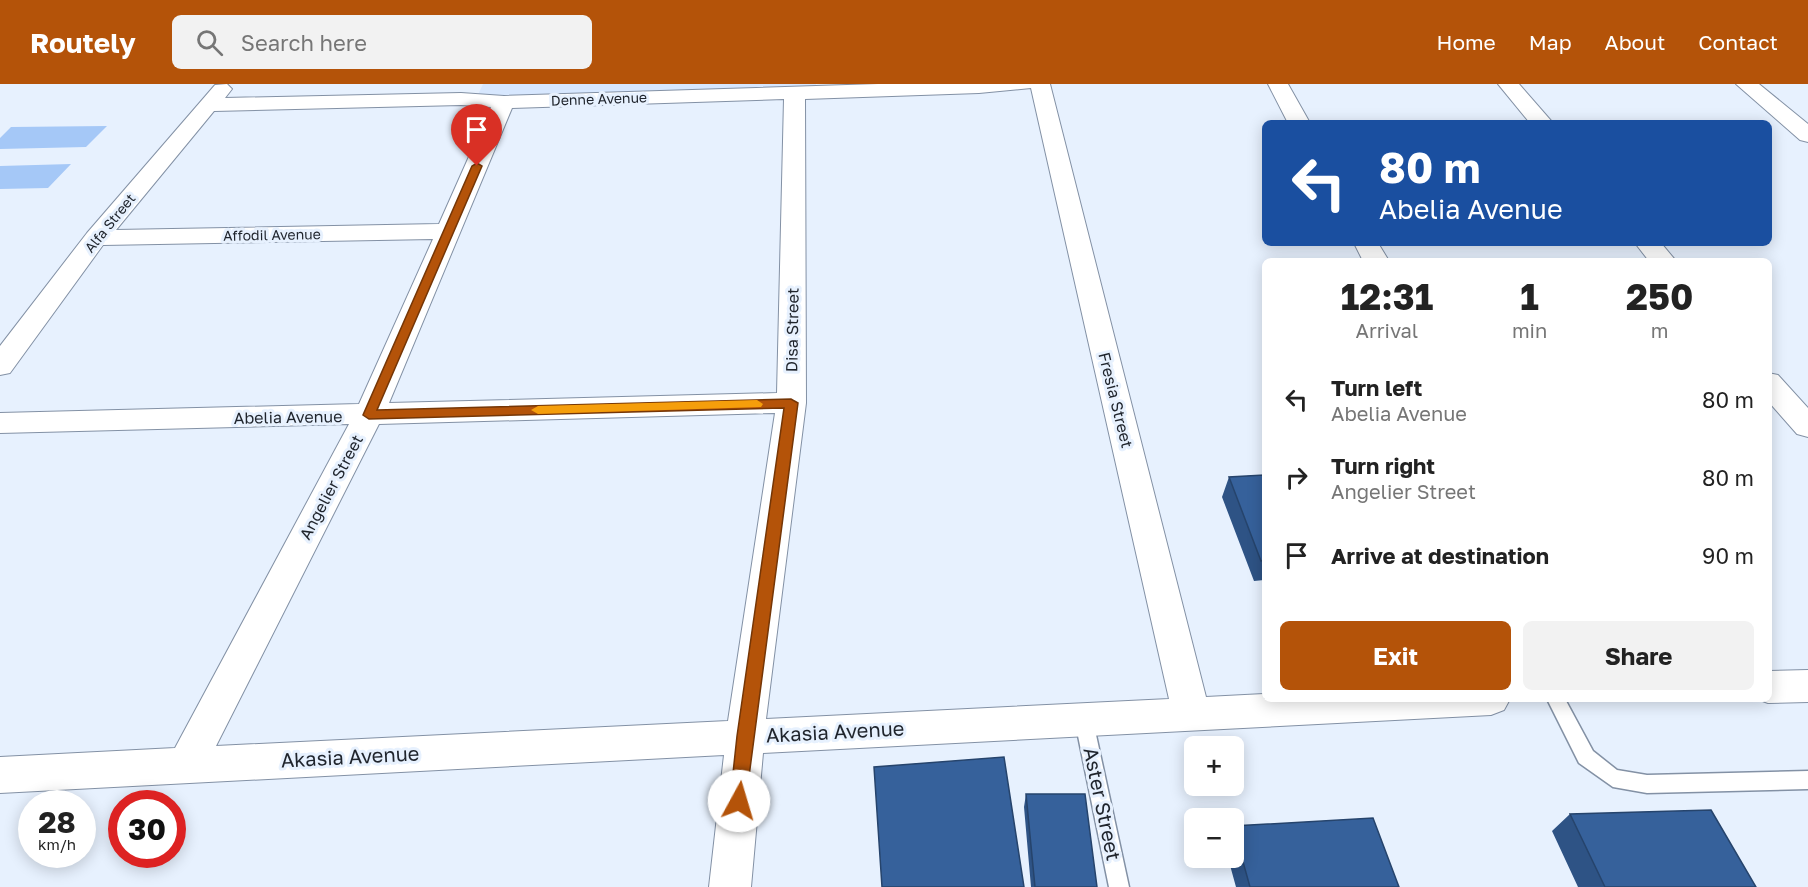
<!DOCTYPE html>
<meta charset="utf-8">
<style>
body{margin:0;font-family:"Golos Text",sans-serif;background:#f2f2f2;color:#222;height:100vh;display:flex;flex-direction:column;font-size:22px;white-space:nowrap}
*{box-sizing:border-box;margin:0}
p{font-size:20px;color:#767676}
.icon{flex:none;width:33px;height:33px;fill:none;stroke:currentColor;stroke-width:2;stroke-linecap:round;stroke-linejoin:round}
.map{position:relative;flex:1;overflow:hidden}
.drawer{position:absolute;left:1262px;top:174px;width:510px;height:444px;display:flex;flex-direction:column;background:#fff;border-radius:9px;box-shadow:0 3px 15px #0003}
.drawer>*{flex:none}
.top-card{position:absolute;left:1262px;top:36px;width:510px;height:126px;border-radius:9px;box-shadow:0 3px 15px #0003;background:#1a4fa0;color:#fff;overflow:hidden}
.controls{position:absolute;left:1184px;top:652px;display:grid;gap:12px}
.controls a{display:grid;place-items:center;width:60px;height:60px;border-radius:9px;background:#fff;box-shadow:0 3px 15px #0003;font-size:30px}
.speed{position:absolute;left:18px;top:706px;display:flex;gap:12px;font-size:30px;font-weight:700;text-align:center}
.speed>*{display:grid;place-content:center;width:78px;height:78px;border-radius:50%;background:#fff;box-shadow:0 3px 15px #0003;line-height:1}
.speed small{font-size:15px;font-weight:400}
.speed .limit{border:9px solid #d22;background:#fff;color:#111}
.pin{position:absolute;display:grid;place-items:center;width:51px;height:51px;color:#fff;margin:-62px -26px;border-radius:50% 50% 50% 0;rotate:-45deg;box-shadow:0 0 6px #0007}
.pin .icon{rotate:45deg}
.me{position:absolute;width:66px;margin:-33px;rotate:6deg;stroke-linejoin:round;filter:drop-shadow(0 0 4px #0008)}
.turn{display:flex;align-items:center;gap:21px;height:126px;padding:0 18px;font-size:27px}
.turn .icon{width:78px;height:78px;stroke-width:2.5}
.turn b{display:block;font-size:42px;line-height:51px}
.eta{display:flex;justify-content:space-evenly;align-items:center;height:102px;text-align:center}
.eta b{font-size:36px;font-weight:700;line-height:42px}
.button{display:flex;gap:12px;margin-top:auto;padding:12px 18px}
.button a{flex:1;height:69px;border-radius:9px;background:#b45309;color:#fff;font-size:24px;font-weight:700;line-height:69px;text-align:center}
.button a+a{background:#f2f2f2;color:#222}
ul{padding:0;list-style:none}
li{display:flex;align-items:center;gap:18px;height:78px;padding:0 18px}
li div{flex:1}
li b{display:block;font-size:22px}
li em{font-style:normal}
header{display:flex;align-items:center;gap:36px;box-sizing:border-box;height:84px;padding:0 30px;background:#b45309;color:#fff}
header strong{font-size:28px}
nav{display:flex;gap:33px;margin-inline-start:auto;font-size:21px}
.search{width:420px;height:54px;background:#f2f2f2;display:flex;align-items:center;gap:15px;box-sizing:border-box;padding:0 21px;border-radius:9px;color:#767676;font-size:22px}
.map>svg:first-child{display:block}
.built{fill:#d7e7fe}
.green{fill:#a5c8f7}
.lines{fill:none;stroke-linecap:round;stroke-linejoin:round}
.service-casing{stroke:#8391a5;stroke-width:3}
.minor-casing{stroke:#8391a5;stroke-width:2}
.service{fill:#fff;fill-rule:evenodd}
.minor{fill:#fff;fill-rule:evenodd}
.wall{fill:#2e5385}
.building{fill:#36619b;stroke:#26446c;stroke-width:1.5}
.route{fill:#b45309;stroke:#753606;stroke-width:1.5}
.slow{fill:#f59e0b}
.labels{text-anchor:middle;stroke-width:6;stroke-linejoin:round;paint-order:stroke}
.far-street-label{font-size:14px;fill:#1f242c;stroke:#e7f1fe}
.street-label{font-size:16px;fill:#1f242c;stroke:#e7f1fe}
.near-street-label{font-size:20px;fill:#1f242c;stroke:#e7f1fe}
</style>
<header>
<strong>Routely</strong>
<div class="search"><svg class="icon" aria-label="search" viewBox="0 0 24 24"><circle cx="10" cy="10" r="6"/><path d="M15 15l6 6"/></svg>Search here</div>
<nav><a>Home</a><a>Map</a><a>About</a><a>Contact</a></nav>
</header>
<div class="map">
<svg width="1808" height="803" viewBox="0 0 1808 803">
<rect width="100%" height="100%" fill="#e7f1fe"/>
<!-- built -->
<path class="built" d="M483 0H816V12L477 13Z"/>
<!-- green -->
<path class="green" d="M107 42 86 63 0 65V54L11 43Z
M71 80 48 104 0 105V82Z"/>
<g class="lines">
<!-- service casing -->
<g class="service-casing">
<path id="service" d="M1547 615H1565L1593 667 1617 686 1647 691 1808 687V705L1647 709 1613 703 1579 679Z
M1084 629 1090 631 1093 637 1129 803H1109L1075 637 1078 631Z"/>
</g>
<!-- minor casing -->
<g class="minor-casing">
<path id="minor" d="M227 0 232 5 225 14 461 9 504 12 878 0H1050L1206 613 1264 610V615H1510L1504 626 1491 631 763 669 751 803H709L724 671 0 709V673L175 664 349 340 0 349V329L359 320 433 155 103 161 10 289 0 291V262L87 149 215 1ZM1031 4 1169 615 766 635 806 319 805 15 979 9ZM784 15 777 309 389 319 512 24ZM461 21 491 23 439 140 116 146 214 27ZM775 329 728 637 216 662 379 340Z
M1268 0H1288L1310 39H1288Z
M1498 0H1519L1553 39H1530Z
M1736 0H1759L1808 40V58L1800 56Z
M1354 159H1378L1389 177H1363Z
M1635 159H1661L1676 177H1649Z
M1768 289 1778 291 1808 324V353L1797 350 1768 317Z
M1808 586V618L1768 619 1757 615H1768V587Z"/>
</g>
<!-- service -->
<use href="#service" class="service"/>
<!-- minor -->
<use href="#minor" class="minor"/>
</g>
<!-- wall -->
<path class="wall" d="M1264 391V496L1254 497 1222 413 1229 393Z
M1026 710 1097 803H1031L1024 723Z
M1570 730 1756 803H1578L1552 747Z
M1233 742 1399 803H1236L1228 774H1233Z"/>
<!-- building -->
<path class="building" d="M1264 391V476L1261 477 1229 393Z
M1004 673 1024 803H882L874 683Z
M1026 710H1085L1097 803H1035Z
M1711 726 1756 803H1605L1570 730Z
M1373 734 1399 803H1250L1233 742Z"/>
<!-- route -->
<path class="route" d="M477 79 482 82 377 326 791 315 798 319 745 723 739 725 733 723 730 717 737 652 784 324 369 335 363 331 472 82Z"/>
<!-- slow -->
<path class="slow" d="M757 316 763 320 761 323 538 330 531 326 538 322Z"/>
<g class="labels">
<!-- far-street labels -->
<g class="far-street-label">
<text transform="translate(599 15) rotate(-2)" y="5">Denne Avenue</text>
<text transform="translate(110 139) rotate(-51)" y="5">Alfa Street</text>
<text transform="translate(272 151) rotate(-1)" y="5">Affodil Avenue</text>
</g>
<!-- street labels -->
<g class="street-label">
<text transform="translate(792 246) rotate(-89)" y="6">Disa Street</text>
<text transform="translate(1116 316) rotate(76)" y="6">Fresia Street</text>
<text transform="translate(288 333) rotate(-1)" y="6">Abelia Avenue</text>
<text transform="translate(331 403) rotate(-62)" y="6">Angelier Street</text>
</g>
<!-- near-street labels -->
<g class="near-street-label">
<text transform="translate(835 648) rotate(-3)" y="7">Akasia Avenue</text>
<text transform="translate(350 673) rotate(-3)" y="7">Akasia Avenue</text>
<text transform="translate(1102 720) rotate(78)" y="7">Aster Street</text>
</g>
</g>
</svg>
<div class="controls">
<a>+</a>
<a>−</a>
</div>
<div class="speed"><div>28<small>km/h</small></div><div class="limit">30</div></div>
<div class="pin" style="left:477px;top:82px;background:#d93025"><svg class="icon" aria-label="arrive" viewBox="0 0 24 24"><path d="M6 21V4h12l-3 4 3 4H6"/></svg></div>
<svg class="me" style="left:739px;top:717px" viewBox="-20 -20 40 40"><circle r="19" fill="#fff"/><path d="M0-13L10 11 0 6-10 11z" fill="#b45309"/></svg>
<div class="top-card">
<div class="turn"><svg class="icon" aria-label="left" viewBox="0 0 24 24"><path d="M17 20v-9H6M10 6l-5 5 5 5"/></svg><div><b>80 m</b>Abelia Avenue</div></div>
</div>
<section class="drawer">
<div class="eta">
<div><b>12:31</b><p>Arrival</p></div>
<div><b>1</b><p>min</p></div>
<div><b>250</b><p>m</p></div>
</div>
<ul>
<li><svg class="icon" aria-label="left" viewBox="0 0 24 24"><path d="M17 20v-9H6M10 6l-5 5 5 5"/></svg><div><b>Turn left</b><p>Abelia Avenue</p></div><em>80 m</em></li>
<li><svg class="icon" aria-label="right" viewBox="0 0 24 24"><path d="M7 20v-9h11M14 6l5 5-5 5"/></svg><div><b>Turn right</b><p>Angelier Street</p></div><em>80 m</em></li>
<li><svg class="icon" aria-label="arrive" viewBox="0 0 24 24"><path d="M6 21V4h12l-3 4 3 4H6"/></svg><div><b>Arrive at destination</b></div><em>90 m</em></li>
</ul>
<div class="button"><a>Exit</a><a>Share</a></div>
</section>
</div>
